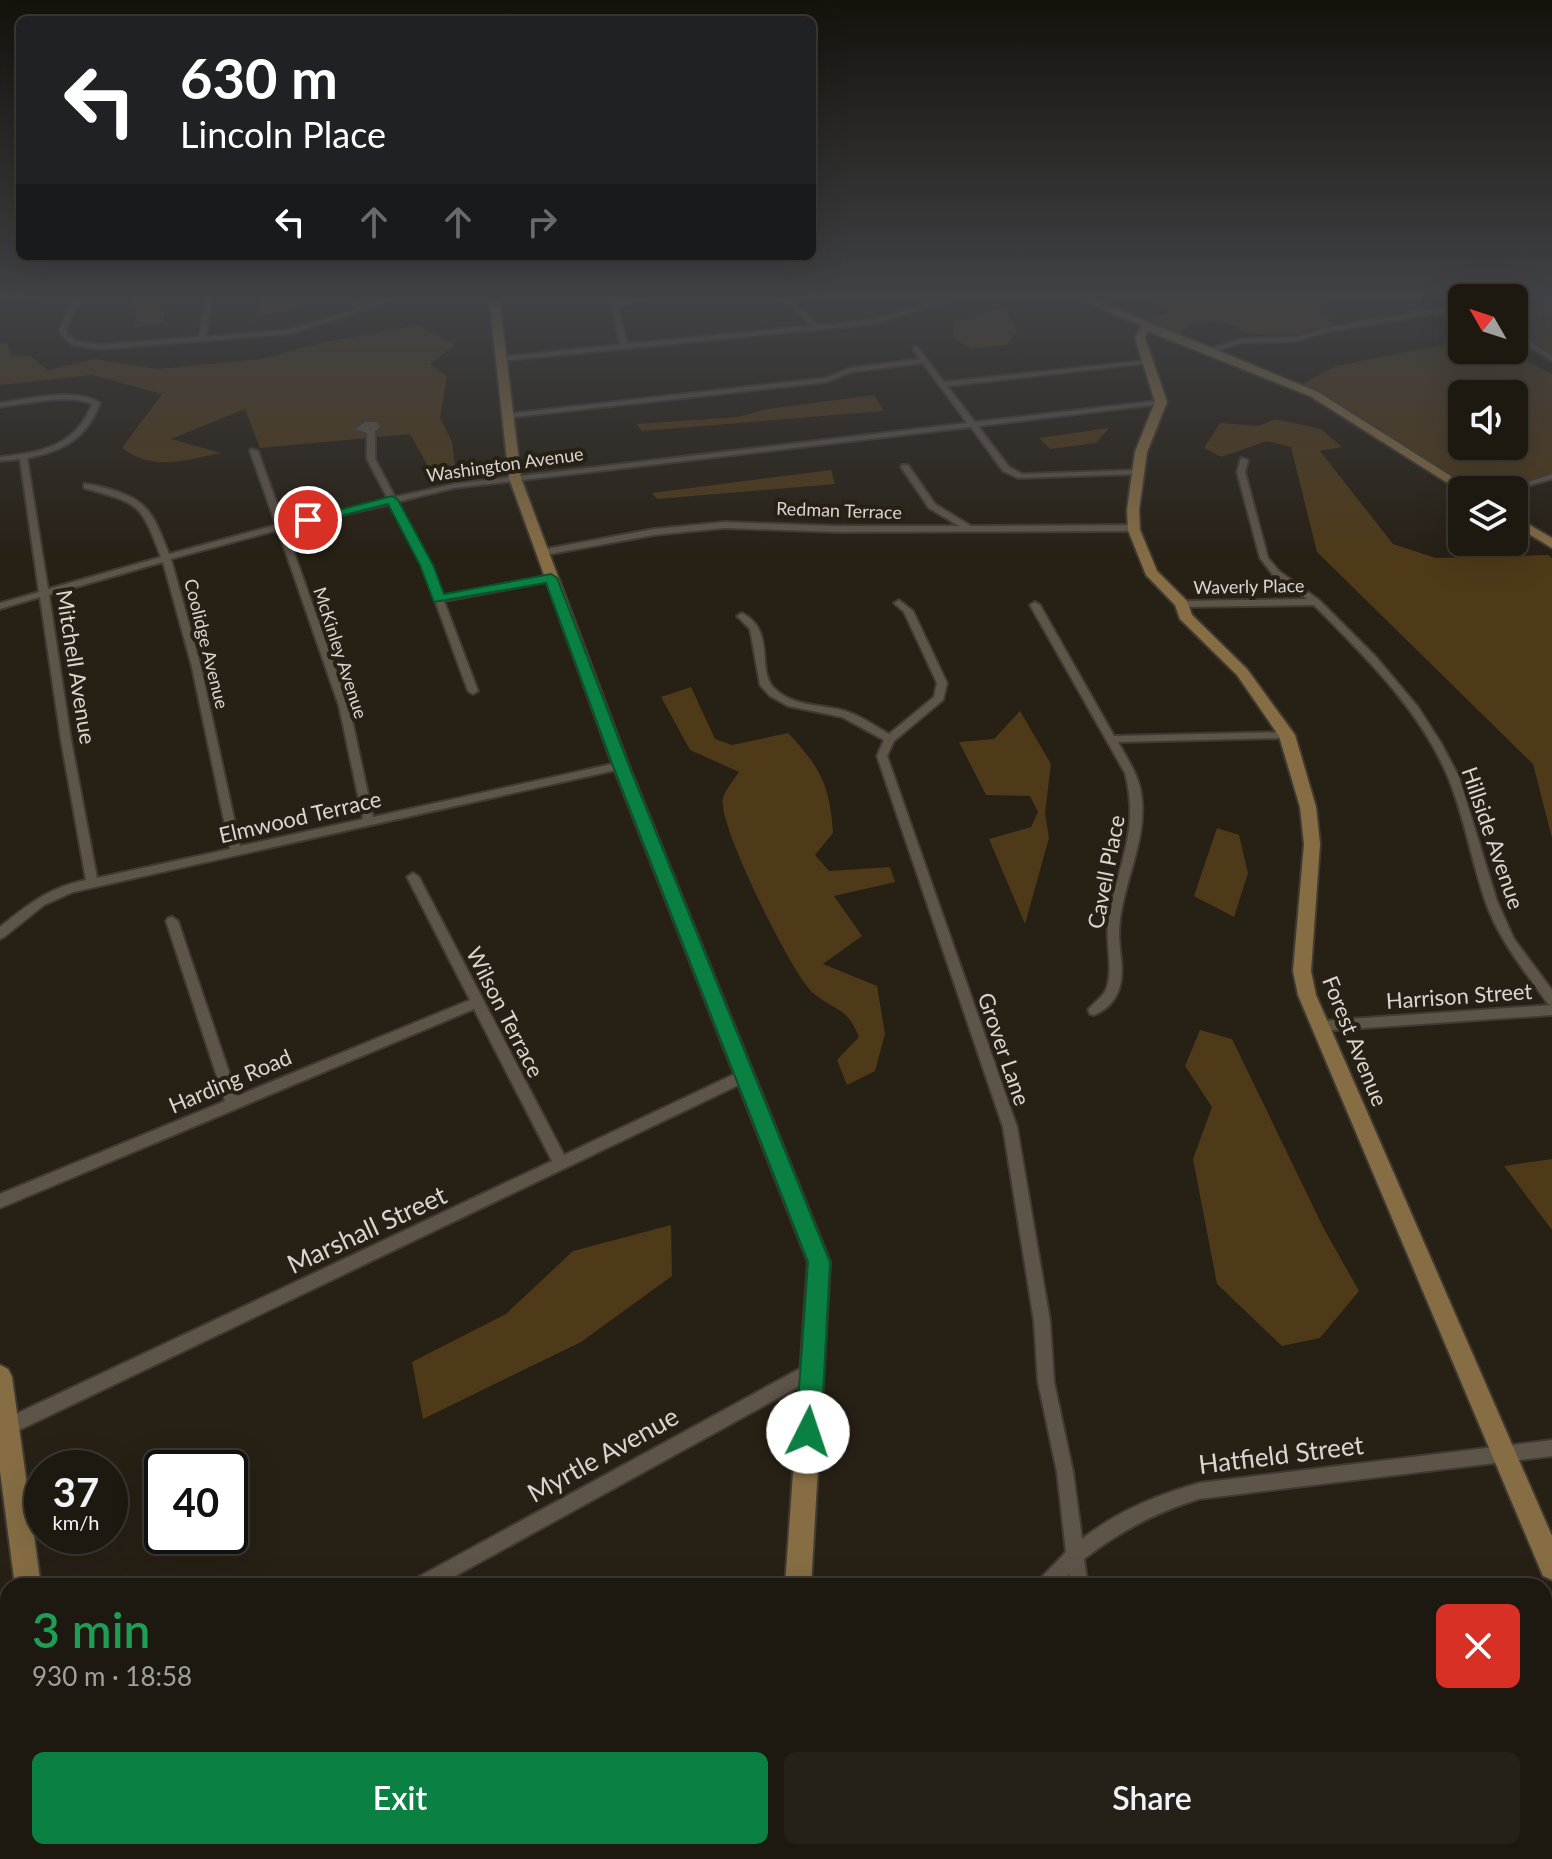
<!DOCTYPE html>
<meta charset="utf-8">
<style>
body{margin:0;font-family:Lato,sans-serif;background:#252119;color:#f1f3f6;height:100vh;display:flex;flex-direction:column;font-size:30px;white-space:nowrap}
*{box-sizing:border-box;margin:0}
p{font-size:26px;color:#a0a09f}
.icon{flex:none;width:44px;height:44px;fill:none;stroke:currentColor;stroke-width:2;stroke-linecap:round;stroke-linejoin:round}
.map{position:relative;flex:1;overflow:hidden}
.panel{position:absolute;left:0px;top:1578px;width:1552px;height:282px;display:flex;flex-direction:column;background:#1d1810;border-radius:24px 24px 0 0;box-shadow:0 8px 32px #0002,0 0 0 2px #3b3730}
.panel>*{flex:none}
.banner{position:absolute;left:16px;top:16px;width:800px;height:244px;border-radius:12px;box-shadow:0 8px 32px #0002,0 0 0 2px #3b3730;background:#202124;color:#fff;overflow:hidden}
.needle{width:52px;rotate:309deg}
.buttons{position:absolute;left:1448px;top:284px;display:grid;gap:16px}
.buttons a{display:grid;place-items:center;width:80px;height:80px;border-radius:12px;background:#1d1810;box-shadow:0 8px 32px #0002,0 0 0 2px #3b3730;font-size:40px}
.speed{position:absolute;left:24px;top:1450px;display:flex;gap:16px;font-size:40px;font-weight:700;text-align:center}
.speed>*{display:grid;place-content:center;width:104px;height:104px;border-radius:50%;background:#1d1810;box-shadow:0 8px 32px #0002,0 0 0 2px #3b3730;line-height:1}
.speed small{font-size:20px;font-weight:400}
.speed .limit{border:4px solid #111;border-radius:12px;background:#fff;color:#111}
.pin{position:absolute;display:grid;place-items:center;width:68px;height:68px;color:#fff;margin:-34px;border:4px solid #fff;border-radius:50%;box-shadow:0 2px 8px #0007}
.me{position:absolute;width:88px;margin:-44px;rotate:4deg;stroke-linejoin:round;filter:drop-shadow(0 0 6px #0008)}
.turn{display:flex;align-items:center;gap:28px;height:168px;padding:0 32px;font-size:36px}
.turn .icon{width:104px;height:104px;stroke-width:2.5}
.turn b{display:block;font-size:56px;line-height:68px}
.lanes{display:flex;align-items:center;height:76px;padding:0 32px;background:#0003;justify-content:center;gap:40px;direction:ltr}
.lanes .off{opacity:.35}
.round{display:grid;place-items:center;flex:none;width:84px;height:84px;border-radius:12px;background:#252119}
.head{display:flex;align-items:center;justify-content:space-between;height:136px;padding:0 32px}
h1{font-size:48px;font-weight:600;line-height:60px;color:#1e9e55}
.primary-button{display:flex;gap:16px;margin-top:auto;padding:16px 32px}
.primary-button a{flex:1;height:92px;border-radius:12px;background:#0b8043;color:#fff;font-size:32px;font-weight:600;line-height:92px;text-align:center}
.primary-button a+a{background:#252119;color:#f1f3f6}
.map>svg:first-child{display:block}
.green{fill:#4e3a19;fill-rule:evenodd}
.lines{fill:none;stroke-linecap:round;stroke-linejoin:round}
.street-casing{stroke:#403a33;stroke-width:4}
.secondary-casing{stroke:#403a33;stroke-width:4}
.street{fill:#5e5549;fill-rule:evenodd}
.secondary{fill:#866d44;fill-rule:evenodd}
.route{fill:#0b8043;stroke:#07532c;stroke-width:2}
.labels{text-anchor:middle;stroke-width:8;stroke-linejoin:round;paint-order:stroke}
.far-street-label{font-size:18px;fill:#dad5ce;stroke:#272015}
.street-label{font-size:22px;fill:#dad5ce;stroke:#272015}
.near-street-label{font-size:26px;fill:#dad5ce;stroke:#272015}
</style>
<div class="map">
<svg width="1552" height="1859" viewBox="0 0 1552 1859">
<rect width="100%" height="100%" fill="#272015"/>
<!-- green -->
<path class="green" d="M129 297H165L164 322 133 328 136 316Z
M259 297H297L299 309 256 316Z
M1150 297H1337L1314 307 1334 324 1295 335 1251 334 1220 321 1194 320 1177 335 1148 321 1170 311 1153 303Z
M1552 297V355L1514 329V298H1466Z
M1005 308 1017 332 1007 345 971 349 953 338 955 321Z
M417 325 455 345 430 364 447 376 440 418 452 442 457 480 438 484 410 434 260 448 245 409 171 439 221 453C186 460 153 472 122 448L162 394 92 375 0 385V344L7 343 12 355 30 356 48 370 95 359 158 369 262 359 325 342Z
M1462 341V350H1501L1552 374V473L1493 490H1475L1302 384 1336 366ZM1462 394H1514V446H1462Z
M874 395 884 411 642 431 636 424 738 417 768 409Z
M1275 419 1321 429 1342 447 1320 451 1393 544 1436 558 1548 555 1552 558V838L1533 764 1317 552 1291 447 1267 441 1221 457 1204 448 1220 423 1259 426Z
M1109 428 1096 443 1050 449 1039 438Z
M831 470 835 484 657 499 652 493Z
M691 687 715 739 732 745 788 733C820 767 830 785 833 833L815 855 829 871 890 867 895 882 834 896 862 936 823 964 877 986 885 1034 875 1071 847 1085 837 1060 859 1037C846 1005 835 1012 812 992 792 974 716 822 723 798 725 790 734 780 739 772L690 750 661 697Z
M1020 711 1051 764 1045 813 1049 838 1025 924 989 839 1031 827 1038 812 1030 796 986 795 959 742 994 739Z
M1217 828 1239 835 1248 873 1234 917 1194 896Z
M1200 1030 1232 1039 1324 1229 1359 1291 1320 1338 1282 1346 1217 1284 1193 1159 1212 1107 1185 1066Z
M1552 1159V1230L1504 1166Z
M671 1225 672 1276 581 1342 423 1419 412 1362 506 1314 573 1251Z
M284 1852H402L415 1859H270Z
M576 1852H661L659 1859H575Z"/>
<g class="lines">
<!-- street casing -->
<g class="street-casing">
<path id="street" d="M75 297H81L66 328 67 334 76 341 100 345 199 337 206 297H212L206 337 287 330 357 309 344 297H351L363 307 396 297H407L288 334 100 349 72 344 61 335 60 328Z
M610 297H616L617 302 654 297H676L618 306 627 344 810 326 801 313 773 297C792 297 806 312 817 326L872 320 950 297H961L873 324 500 361 497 359 500 357 620 345Z
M1458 297H1464L1462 298V306L1449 311 1332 331 1295 341 1241 343 1207 353 1204 351 1241 339 1295 337 1331 327 1448 307 1457 304Z
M1514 331 1552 356V361L1514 336Z
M916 347 918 348 944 382 1151 360 1152 361 1149 363 947 386 975 422 1164 400V404H1161L978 426 1009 467 1022 474 1139 470 1143 472 1139 474 1018 478 1003 471 971 427 454 488 397 502 430 565 442 596 551 575 555 578 551 581 444 601 478 691 473 694 468 691 422 565 390 504 285 528 349 706 373 817 621 762 625 764 626 766 625 768 73 892 44 905 4 937 0 939V927C29 904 48 888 86 880L61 740 40 597 0 609V603L39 592 20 459 0 461V457C42 452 75 447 92 404 67 393 26 404 0 407V403C28 399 76 387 100 403 86 439 64 451 27 458L48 589 161 557C140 502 140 504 84 488V484C92 484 101 487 109 489 150 500 154 517 169 554L276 525 250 451 251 449 258 451 284 524 388 499 367 459V433L356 429 365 422H377L380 427 375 431V459L395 497 454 484 967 423 923 363 851 372 827 382 506 418 502 416 506 414 826 378 850 368 920 359 913 349ZM278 530 339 706 363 819 240 846 201 667 171 559ZM163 562 192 667 230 849 97 878 71 740 49 595Z
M1241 458 1248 460 1245 472 1268 558 1279 571 1319 600 1376 657 1418 707 1441 743 1459 777 1497 901 1514 939 1552 990V1015L1321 1031 1316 1030 1315 1026 1316 1022 1321 1021 1552 1005 1548 1004C1524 970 1498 939 1485 900 1471 860 1464 815 1448 777 1420 709 1364 656 1314 605L1182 607 1177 604 1182 601 1307 599 1273 575 1260 558 1237 472Z
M902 465H908L935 504 971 526 1134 525 1138 528 1134 531 837 532 725 528 654 535 545 555 541 552 545 549 654 529 725 522 837 526H959L929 508 901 467Z
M1552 474V479L1514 490H1503Z
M899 600 913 611 947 683 943 700 894 741 887 756 1017 1127 1050 1321 1054 1382 1073 1472 1082 1539C1117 1511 1157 1495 1199 1483L1552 1440V1456L1199 1499C1156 1512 1120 1531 1084 1559L1088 1586H1070L1069 1574 1057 1586H1036L1039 1580 1066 1552 1057 1472 1038 1382 1034 1321 1003 1127 877 756 884 740 842 717 788 706 770 696 760 685 750 629 737 616 742 613C777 631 755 671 775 689 793 707 822 704 845 711 861 716 875 726 889 734L934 697 937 683 904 612 894 603Z
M1035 602 1040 605 1114 736 1287 732 1292 735 1287 738 1118 742C1127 758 1138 774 1141 793 1149 841 1120 886 1119 933 1119 952 1125 971 1119 989 1115 1001 1106 1010 1094 1015L1090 1014 1088 1010C1094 1002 1104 997 1107 987 1113 967 1106 945 1108 925 1115 868 1141 833 1125 773L1030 605Z
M413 873 419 877 564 1155 741 1071 746 1069 751 1071 753 1075 751 1079 13 1433 7 1435 1 1433V1421L552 1161 474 1009 0 1208V1194L225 1101 166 921 168 918 172 917 178 921 237 1096 470 1000 407 877Z
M812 1362 818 1364 820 1370 818 1376 437 1586H410L413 1580Z
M1108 1852H1130L1133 1859H1111Z
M1198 1852H1221L1218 1859H1195Z
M1355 1852H1375L1376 1859H1356Z"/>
</g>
<!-- secondary casing -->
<g class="secondary-casing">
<path id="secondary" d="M489 297H499L521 478 629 766 830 1262 811 1586H785L808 1262 613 766 509 478Z
M1074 297H1088L1318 392 1473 490 1462 492 1310 396 1147 331 1145 338 1167 402 1147 452 1139 510 1140 530 1157 571 1187 601 1192 615 1247 669 1295 735 1316 807 1320 844 1311 971 1316 995 1552 1536V1580L1543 1576 1298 995 1293 971 1304 844 1300 807 1279 736 1237 675 1180 619 1175 605 1146 575 1128 530 1127 510 1135 452 1155 402 1135 338 1141 326Z
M1514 516 1552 538V548L1514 525Z
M0 1365 8 1369 12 1377 41 1586H15L0 1471Z
M46 1852H76L77 1859H47Z
M784 1852H814V1859H784Z"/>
</g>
<!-- street -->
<use href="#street" class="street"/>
<!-- secondary -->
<use href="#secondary" class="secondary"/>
</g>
<!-- sky -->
<linearGradient id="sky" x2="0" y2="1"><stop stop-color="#15120c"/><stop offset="0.53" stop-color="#414246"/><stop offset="1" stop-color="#414246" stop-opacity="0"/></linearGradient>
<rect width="1552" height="558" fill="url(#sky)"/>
<!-- route -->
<path class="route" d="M392 496 398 500 433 565 444 594 551 574 557 578 629 766 830 1262 821 1432 817 1441 808 1444 799 1441 796 1432 808 1262 613 766 546 583 434 602 420 565 388 504 308 524 301 520Z"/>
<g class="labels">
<!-- far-street labels -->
<g class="far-street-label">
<text transform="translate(505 465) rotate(-8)" y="6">Washington Avenue</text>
<text transform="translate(839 511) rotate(2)" y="6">Redman Terrace</text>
<text transform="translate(1249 587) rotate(-1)" y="6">Waverly Place</text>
<text transform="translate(206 644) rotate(76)" y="6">Coolidge Avenue</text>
<text transform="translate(340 653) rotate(72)" y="6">McKinley Avenue</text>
</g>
<!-- street labels -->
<g class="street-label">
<text transform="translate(76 667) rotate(81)" y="8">Mitchell Avenue</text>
<text transform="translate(300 817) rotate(-13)" y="8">Elmwood Terrace</text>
<text transform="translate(1493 838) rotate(71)" y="8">Hillside Avenue</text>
<text transform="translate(1106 872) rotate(-79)" y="8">Cavell Place</text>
<text transform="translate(1459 996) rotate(-4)" y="8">Harrison Street</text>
<text transform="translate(505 1012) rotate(63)" y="8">Wilson Terrace</text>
<text transform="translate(1355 1041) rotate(68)" y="8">Forest Avenue</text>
<text transform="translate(1004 1049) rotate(71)" y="8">Grover Lane</text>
<text transform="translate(230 1081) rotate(-23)" y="8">Harding Road</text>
</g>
<!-- near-street labels -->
<g class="near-street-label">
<text transform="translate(367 1230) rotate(-25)" y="9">Marshall Street</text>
<text transform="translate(603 1455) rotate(-29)" y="9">Myrtle Avenue</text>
<text transform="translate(1281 1455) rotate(-7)" y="9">Hatfield Street</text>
</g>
</g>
</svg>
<div class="buttons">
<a><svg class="needle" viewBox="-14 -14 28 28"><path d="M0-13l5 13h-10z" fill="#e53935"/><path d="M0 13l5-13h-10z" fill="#a0a09f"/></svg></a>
<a><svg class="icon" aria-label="sound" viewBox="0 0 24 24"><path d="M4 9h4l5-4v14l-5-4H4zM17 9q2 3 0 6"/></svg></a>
<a><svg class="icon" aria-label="layers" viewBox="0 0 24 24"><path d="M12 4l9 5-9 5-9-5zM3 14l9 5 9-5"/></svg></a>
</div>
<div class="speed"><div>37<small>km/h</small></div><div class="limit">40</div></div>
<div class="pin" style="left:308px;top:520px;background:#d93025"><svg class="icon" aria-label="arrive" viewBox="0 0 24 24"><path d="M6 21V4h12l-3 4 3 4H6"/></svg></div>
<svg class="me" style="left:808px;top:1432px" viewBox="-20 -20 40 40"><circle r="19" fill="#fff"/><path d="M0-13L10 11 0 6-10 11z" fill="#0b8043"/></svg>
<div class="banner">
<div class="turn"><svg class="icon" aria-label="left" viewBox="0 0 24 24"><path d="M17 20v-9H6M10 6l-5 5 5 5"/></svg><div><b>630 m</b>Lincoln Place</div></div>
<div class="lanes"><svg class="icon" aria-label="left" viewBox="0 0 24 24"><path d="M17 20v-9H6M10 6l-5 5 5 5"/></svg><svg class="icon off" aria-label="ahead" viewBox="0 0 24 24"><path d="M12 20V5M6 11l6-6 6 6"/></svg><svg class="icon off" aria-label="ahead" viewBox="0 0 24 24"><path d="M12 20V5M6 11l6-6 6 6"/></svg><svg class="icon off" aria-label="right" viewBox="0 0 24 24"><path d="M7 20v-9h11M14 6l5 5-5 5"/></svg></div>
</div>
<section class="panel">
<div class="head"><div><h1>3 min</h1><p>930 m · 18:58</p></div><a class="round" style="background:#d93025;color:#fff"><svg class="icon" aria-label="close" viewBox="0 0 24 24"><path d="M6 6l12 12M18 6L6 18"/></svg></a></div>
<div class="primary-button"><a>Exit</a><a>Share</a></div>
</section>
</div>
